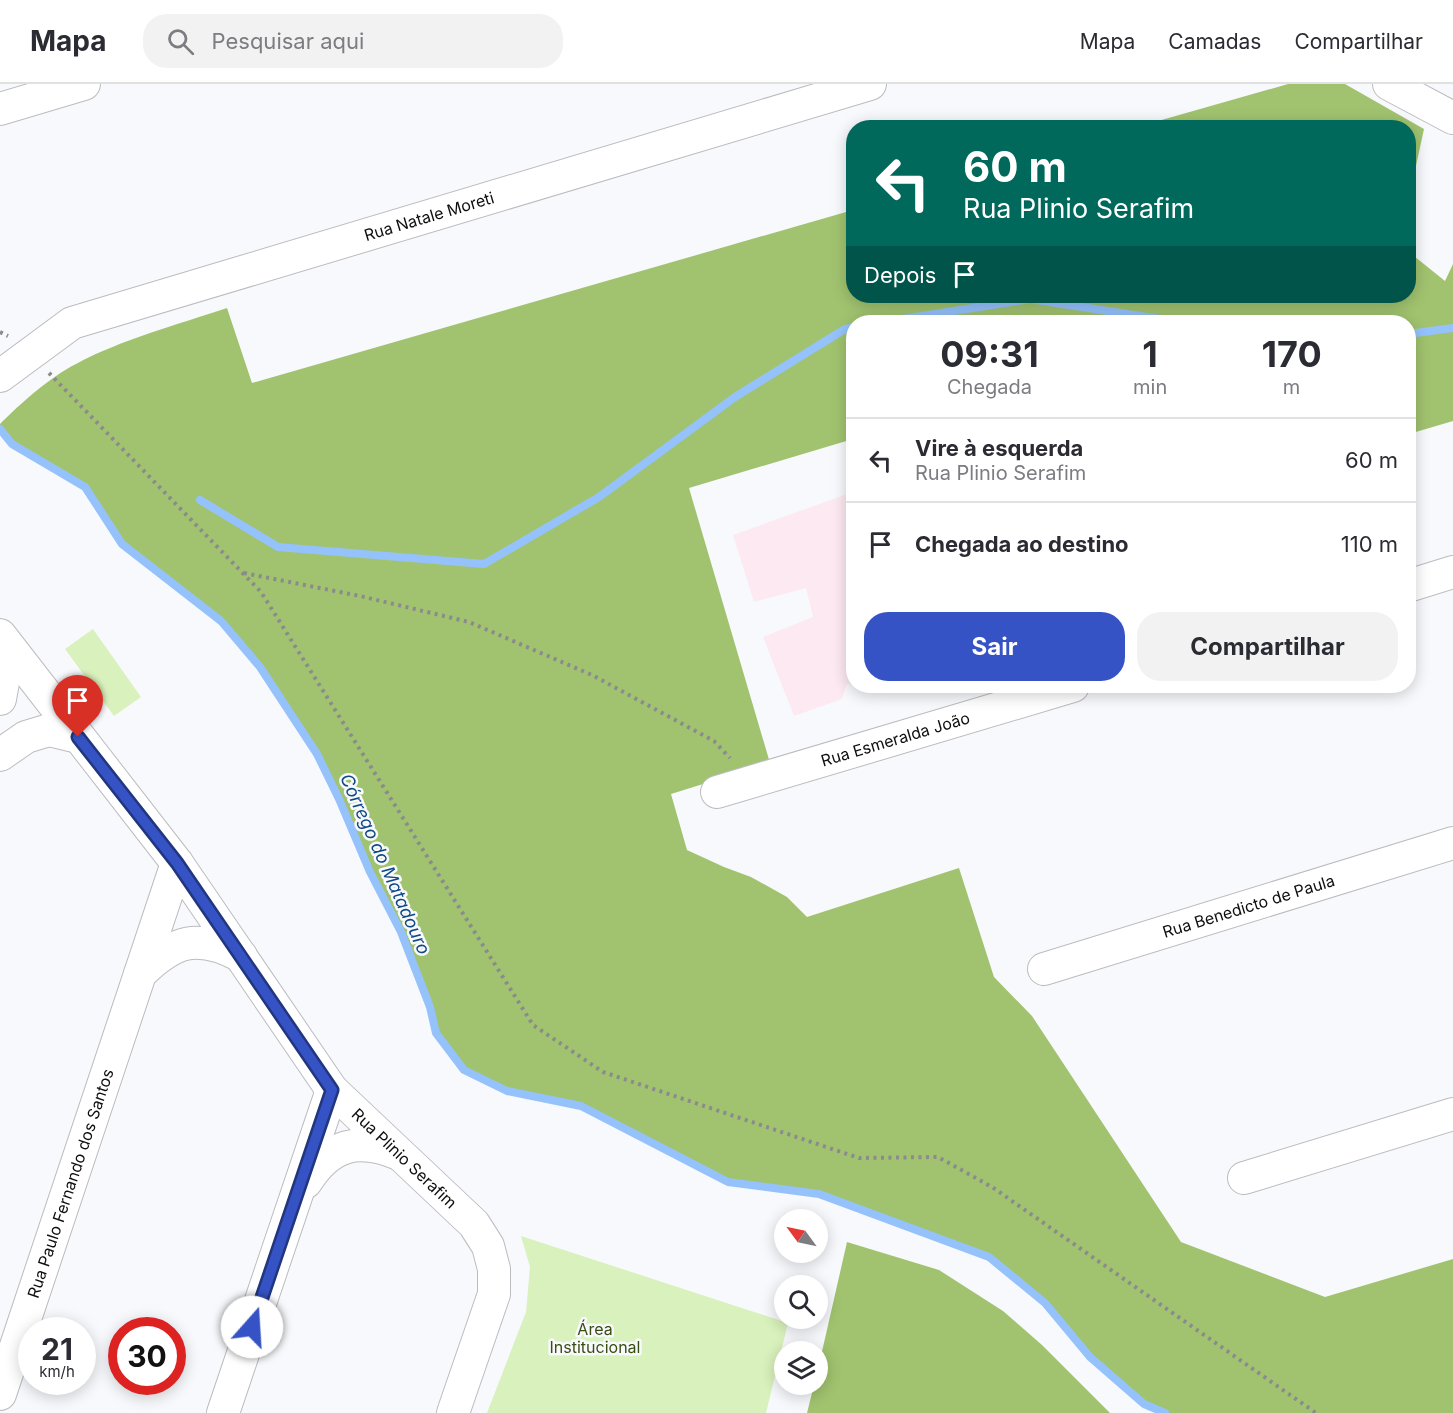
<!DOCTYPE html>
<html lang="pt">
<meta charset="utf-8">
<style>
body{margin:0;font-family:Inter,sans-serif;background:#f2f2f3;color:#2b2b33;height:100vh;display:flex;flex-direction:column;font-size:22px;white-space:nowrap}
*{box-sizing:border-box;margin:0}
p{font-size:20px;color:#7c7c81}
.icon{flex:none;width:33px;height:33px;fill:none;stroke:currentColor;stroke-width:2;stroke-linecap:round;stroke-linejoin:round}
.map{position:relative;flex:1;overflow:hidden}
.sheet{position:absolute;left:846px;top:231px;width:570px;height:378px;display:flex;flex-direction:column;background:#fff;border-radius:24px;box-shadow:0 3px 15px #0003}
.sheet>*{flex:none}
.top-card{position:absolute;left:846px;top:36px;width:570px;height:183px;border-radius:24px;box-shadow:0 3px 15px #0003;background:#00695c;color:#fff;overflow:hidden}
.needle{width:39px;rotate:303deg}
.tools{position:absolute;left:774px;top:1125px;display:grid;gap:12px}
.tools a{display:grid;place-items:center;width:54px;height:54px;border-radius:50%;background:#fff;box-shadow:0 3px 15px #0003;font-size:30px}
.speed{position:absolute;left:18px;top:1233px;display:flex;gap:12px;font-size:30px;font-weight:700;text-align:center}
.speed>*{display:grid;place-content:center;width:78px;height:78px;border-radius:50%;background:#fff;box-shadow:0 3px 15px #0003;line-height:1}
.speed small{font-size:15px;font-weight:400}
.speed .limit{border:9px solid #d22;background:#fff;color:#111}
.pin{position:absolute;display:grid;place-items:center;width:51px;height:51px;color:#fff;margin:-62px -26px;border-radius:50% 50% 50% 0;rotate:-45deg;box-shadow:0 0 6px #0007}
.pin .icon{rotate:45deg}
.me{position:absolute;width:66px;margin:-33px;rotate:19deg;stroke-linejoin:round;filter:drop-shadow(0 0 4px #0008)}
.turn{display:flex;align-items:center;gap:21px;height:126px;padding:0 18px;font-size:27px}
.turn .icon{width:78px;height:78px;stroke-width:2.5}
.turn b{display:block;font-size:42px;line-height:51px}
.then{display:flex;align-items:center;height:57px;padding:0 18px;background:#0003;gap:12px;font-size:22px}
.eta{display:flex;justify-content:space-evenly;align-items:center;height:102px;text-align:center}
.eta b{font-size:36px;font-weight:700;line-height:42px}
.cta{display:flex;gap:12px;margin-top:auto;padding:12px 18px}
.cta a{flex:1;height:69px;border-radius:24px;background:#3553c4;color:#fff;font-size:24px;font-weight:700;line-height:69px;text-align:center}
.cta a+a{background:#f2f2f3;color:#2b2b33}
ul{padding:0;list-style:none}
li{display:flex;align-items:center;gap:18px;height:84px;padding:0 18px;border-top:2px solid #e1e1e2}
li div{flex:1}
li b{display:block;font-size:22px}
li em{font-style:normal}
header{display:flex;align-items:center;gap:36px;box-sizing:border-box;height:84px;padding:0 30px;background:#fff;border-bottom:2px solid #e1e1e2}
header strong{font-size:28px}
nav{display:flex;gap:33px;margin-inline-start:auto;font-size:21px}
.search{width:420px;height:54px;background:#f2f2f3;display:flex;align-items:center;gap:15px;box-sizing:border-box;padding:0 21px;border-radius:24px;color:#7c7c81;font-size:22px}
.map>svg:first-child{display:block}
.education{fill:#fde9f1}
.green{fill:#d9f1bc}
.forest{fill:#a1c36f}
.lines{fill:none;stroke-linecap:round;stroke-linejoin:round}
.stream{stroke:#95c2fb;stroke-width:8}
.minor-casing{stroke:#bcbcc0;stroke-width:34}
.path{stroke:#8b8b8d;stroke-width:4;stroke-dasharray:3 4.5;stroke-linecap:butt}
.minor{stroke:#fff;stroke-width:32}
.route-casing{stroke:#22367f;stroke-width:15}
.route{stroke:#3553c4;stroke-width:10}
.labels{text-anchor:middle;stroke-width:5;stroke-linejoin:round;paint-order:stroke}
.street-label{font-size:16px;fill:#0e0e0f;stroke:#f8f9fc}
.park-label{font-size:16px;fill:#384d11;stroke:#f8f9fc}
.water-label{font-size:18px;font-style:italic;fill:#0f4886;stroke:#f8f9fc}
</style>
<header>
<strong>Mapa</strong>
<div class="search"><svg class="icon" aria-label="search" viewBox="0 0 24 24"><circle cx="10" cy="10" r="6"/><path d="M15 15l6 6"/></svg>Pesquisar aqui</div>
<nav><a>Mapa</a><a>Camadas</a><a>Compartilhar</a></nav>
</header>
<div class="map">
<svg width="1453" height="1329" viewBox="0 0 1453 1329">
<rect width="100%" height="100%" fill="#f8f9fc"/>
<!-- education -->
<path class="education" d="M853 408V492L849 495 854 509 853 599 847 600 842 615 794 632 763 553 813 533 806 504 754 518 733 451Z"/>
<!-- green -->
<path class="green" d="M93 545 141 613 114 632 65 565Z
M521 1152 788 1239 766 1329H487L526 1228 530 1183Z"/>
<!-- forest -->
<path class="forest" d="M1288 0H1345L1424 45 1409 114 1408 44 1137 43Z
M853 126 854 212H1408L1409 168 1445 197 1453 180V337L1409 350 1408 238H854L853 355 689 404 770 679 671 710 687 766 724 783 751 793 787 813 807 833 959 784 994 893 1032 932 1181 1158 1325 1213 1453 1175V1329H1165L1144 1320 1090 1273 1045 1219 989 1173 819 1110 728 1098 581 1022 507 1007 464 986 436 949 430 923 401 848 370 788 317 670 260 583 221 537 122 460 85 403 12 360 0 345V340C21 319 50 293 76 280 120 256 179 240 227 224L252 299Z
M847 1158 939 1186 1003 1227 1042 1261 1110 1329H807L814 1301 818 1300V1285Z"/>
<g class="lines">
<!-- stream -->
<path class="stream" d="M884 238 1030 215 1179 238
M1408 250 1453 244
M0 345 12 360 85 403 122 460 221 537 260 583 317 670 339 715 370 788 401 848 430 923 436 949 464 986 507 1007 581 1022 728 1098 819 1110 989 1173 1045 1219 1090 1273 1144 1320 1165 1329
M200 416 278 463 484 480 599 413 735 313 845 245 854 243"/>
<!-- minor casing -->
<g class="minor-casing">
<g id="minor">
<path d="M1389 0 1453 34"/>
<path d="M0 25 84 0"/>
<path id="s1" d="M0 292 72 239 870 0"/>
<path d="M1408 502 1453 488"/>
<path id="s2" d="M0 551 177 779 332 1006 474 1140 488 1162 494 1185V1210L453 1329"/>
<path d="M0 615 5 587 4 557"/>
<path d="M0 671 26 653 49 646 78 653"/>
<path id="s3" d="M717 708 1073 602"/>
<path id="s4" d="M1044 885 1453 759"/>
<path d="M140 890C174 856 198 849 241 872"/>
<path d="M1244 1094 1453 1030"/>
<path d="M306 1098C330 1060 358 1053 399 1070"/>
<path id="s5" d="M0 1310 177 779"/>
<path d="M223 1329 332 1006"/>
</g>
</g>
<!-- path -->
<path class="path" d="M0 248 8 252
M49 289 261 508 533 941 603 988 859 1074 938 1073 992 1103 1316 1329
M244 489 360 512 469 538 592 591 714 657 730 674"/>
<!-- minor -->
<use href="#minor" class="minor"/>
</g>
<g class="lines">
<!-- route casing -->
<g class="route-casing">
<path id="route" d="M78 653 177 779 332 1006 252 1243"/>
</g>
<!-- route -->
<use href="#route" class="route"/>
</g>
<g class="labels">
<!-- street labels -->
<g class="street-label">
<text dy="6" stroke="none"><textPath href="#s1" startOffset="462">Rua Natale Moreti</textPath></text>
<text dy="6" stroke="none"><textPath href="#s3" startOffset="186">Rua Esmeralda João</textPath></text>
<text dy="6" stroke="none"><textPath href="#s4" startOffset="214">Rua Benedicto de Paula</textPath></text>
<text dy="6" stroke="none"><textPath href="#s2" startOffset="663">Rua Plinio Serafim</textPath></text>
<text dy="6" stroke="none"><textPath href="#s5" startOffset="222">Rua Paulo Fernando dos Santos</textPath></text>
</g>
<!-- park labels -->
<g class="park-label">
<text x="595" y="1251">Área<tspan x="595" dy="18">Institucional</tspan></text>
</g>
<!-- water labels -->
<g class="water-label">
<text transform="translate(385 780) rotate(66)" y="6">Córrego do Matadouro</text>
</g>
</g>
</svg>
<div class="tools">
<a><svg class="needle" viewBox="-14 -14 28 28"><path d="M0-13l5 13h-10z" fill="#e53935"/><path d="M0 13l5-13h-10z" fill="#7c7c81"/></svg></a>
<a><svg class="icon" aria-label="search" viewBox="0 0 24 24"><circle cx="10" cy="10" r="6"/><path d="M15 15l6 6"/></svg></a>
<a><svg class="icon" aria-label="layers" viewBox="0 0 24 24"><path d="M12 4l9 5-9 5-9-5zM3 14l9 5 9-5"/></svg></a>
</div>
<div class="speed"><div>21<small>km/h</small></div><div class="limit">30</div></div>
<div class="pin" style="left:78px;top:653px;background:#d93025"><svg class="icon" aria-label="arrive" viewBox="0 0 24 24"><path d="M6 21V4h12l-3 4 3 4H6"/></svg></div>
<svg class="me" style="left:252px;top:1243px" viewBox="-20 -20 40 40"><circle r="19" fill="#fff"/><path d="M0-13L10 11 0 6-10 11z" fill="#3553c4"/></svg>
<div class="top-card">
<div class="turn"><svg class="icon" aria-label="left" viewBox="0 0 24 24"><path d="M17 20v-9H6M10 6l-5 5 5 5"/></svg><div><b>60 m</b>Rua Plinio Serafim</div></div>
<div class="then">Depois<svg class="icon" aria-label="arrive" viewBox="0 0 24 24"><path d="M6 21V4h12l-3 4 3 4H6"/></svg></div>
</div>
<section class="sheet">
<div class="eta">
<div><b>09:31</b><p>Chegada</p></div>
<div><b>1</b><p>min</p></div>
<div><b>170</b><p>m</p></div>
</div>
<ul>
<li><svg class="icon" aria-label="left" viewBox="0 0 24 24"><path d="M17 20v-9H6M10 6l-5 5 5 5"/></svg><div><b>Vire à esquerda</b><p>Rua Plinio Serafim</p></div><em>60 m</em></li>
<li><svg class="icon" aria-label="arrive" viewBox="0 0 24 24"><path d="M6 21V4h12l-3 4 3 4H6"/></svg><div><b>Chegada ao destino</b></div><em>110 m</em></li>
</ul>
<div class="cta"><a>Sair</a><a>Compartilhar</a></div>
</section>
</div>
